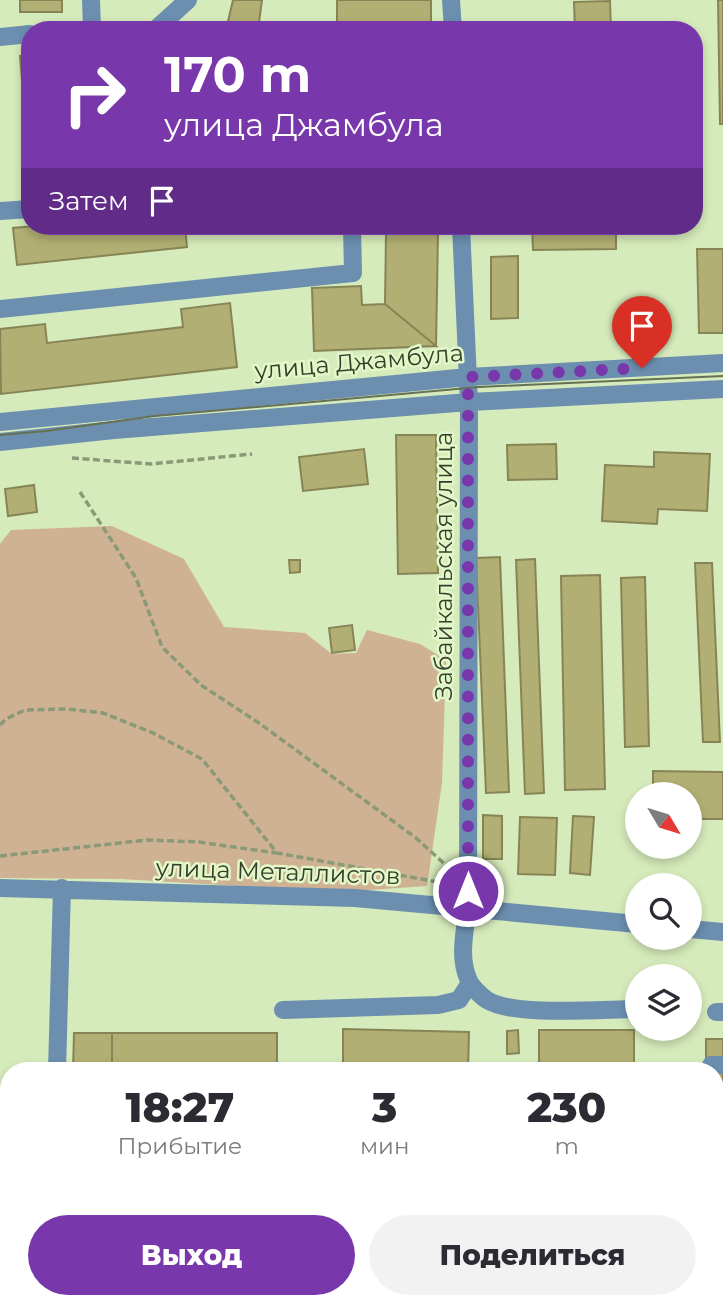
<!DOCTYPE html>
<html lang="ru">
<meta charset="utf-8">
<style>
body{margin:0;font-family:Montserrat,sans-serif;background:#f2f2f3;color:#2b2b33;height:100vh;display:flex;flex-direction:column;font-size:26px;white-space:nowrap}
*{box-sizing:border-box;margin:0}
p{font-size:23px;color:#7c7c81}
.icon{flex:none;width:38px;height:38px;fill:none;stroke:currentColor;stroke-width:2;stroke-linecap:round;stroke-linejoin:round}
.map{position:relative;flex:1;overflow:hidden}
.panel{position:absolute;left:0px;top:1062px;width:724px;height:247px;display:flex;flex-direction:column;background:#fff;border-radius:28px 28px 0 0;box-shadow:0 4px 10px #0003}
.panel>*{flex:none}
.guide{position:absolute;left:21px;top:21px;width:682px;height:214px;border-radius:28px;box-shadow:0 4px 10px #0003;background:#7837ab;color:#fff;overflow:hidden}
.needle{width:46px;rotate:128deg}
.fabs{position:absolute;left:625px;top:782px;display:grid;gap:14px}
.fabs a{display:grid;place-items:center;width:77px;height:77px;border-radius:50%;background:#fff;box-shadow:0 4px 10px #0003;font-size:35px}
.pin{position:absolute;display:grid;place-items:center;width:60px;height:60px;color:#fff;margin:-72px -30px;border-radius:50% 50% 50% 0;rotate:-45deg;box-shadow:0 0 7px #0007}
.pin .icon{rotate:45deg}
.me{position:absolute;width:77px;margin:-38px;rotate:0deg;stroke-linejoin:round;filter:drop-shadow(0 0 5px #0008)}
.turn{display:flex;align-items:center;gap:24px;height:147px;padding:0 28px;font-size:32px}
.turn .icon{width:91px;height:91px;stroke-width:2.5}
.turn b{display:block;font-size:49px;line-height:60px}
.then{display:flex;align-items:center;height:66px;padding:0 28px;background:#0003;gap:14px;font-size:26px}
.eta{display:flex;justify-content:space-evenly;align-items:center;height:119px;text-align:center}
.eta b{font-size:42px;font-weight:800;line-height:49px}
.button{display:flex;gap:14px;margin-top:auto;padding:14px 28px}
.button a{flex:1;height:80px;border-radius:42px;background:#7837ab;color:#fff;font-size:28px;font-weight:800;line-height:80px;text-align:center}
.button a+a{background:#f2f2f3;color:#2b2b33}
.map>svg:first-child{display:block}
.green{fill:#cfb193}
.building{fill:#b1af73;stroke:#878555;stroke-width:2}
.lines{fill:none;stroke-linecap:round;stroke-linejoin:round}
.path{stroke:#8a9977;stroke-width:3.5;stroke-dasharray:7 3.5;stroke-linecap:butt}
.minor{stroke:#6c8fb0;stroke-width:18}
.tram{stroke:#657055;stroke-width:2}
.route{stroke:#7837ab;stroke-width:12;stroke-dasharray:0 21.6}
.labels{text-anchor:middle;stroke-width:5;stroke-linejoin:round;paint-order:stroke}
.street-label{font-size:24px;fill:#373f2c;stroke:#e3f8c8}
</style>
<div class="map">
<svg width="723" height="1308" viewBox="0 0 723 1308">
<rect width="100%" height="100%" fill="#d6ebbb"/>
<!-- green -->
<path class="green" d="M112 526 184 559 224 627 305 633 332 654 356 653 367 630 420 644 446 660 442 783 427 886 340 892 121 879 0 878V544L11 530Z"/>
<!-- building -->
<path class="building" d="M20 0H62V12H20Z
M233 0H262L258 30H226Z
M337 0H431V30H337Z
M718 0H723V124H720Z
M610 1 611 30H575L574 2Z
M30 55V179L20 56Z
M34 226H185L187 247 17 265 13 228Z
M532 226H616V249L533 250Z
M386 233 438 234 436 346 385 304Z
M697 249H723V333H699Z
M518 256V318L491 319V257Z
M361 286 362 305 385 304 436 346 314 351 312 288Z
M230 303 237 367 1 394 0 329 45 324 47 343 183 327 181 309Z
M396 435H436L438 573 398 574Z
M556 444 557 479 508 480 507 445Z
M364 449 368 484 303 491 299 457Z
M654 452 710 454 707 511 658 509 657 524 602 521 605 465 654 467Z
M34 485 37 512 8 516 5 489Z
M500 557 509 792 486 793 476 558Z
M535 559 544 793 525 794 516 560Z
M289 560H300V572L290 573Z
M695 563H712L720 742H703Z
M600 575 605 789 565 790 561 576Z
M645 577 649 746 625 747 621 578Z
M352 625 355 650 332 653 329 628Z
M653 771 723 772V819H690V794H653Z
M483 815 502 816V859H483Z
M573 816 594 817 590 875 570 873Z
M520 817 557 818 555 875 518 874Z
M343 1029 469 1032 468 1071 343 1069Z
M518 1030 519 1053 507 1054V1031Z
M539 1030H634V1071H539Z
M74 1033H112V1071H73Z
M112 1033H277V1071H112Z
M706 1039H723V1059H706Z
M716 1071H723V1114H716Z
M0 1132H9V1162L0 1163Z
M716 1237H723V1259H716Z"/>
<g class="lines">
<!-- path -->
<path class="path" d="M72 458 151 464 252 454
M80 492 136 578 162 647 201 685 259 723 416 838 449 868
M0 725 6 719 25 710 66 709 103 713 153 733 202 759 277 853 449 884
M0 856 147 840 199 842 276 853"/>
<!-- minor -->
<path class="minor" d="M91 0 92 30
M451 0 453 30
M155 30 188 0
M0 37 30 34
M0 211 30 209
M461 226 469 402 468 907C465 931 458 957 469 981 472 987 482 997 487 1000 513 1017 604 1009 637 1009
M0 309 353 273 352 226
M0 422 468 377 723 363
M0 442 114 430 469 402 723 389
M0 888 355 898 637 924
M690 929 723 932
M283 1010 438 1005 459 1000 470 983
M716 1012H723
M711 1065H723
M57 1071 62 888
M519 1300 532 1308
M683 1300 686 1308
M272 1308 277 1300"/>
<!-- tram -->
<path class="tram" d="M0 435 46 431 155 416 479 387 723 376"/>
</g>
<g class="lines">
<!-- route -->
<path class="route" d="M468 891V377L642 368"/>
</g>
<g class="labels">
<!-- street labels -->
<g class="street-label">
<text transform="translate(359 362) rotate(-5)" y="8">улица Джамбула</text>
<text transform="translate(444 566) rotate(-90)" y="8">Забайкальская улица</text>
<text transform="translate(278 872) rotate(2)" y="8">улица Металлистов</text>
</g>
</g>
</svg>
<div class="fabs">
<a><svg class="needle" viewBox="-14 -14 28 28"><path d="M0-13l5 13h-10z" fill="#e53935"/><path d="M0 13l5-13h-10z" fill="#7c7c81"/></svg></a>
<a><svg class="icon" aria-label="search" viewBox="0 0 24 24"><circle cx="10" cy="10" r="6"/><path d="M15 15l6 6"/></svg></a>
<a><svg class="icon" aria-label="layers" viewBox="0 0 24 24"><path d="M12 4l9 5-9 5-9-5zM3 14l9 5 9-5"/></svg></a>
</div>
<div class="pin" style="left:642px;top:368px;background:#d93025"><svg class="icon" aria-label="arrive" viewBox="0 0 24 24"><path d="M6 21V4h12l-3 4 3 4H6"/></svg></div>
<svg class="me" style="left:468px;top:891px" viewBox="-20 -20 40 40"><circle r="17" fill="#7837ab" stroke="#fff" stroke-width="3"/><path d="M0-11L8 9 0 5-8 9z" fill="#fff"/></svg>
<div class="guide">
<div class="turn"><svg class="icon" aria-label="right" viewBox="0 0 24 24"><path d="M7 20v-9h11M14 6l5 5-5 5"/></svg><div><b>170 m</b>улица Джамбула</div></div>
<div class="then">Затем<svg class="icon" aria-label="arrive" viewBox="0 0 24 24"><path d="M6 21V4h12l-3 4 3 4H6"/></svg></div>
</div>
<section class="panel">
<div class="eta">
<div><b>18:27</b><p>Прибытие</p></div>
<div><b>3</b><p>мин</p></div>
<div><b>230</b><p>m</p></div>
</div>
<div class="button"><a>Выход</a><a>Поделиться</a></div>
</section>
</div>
